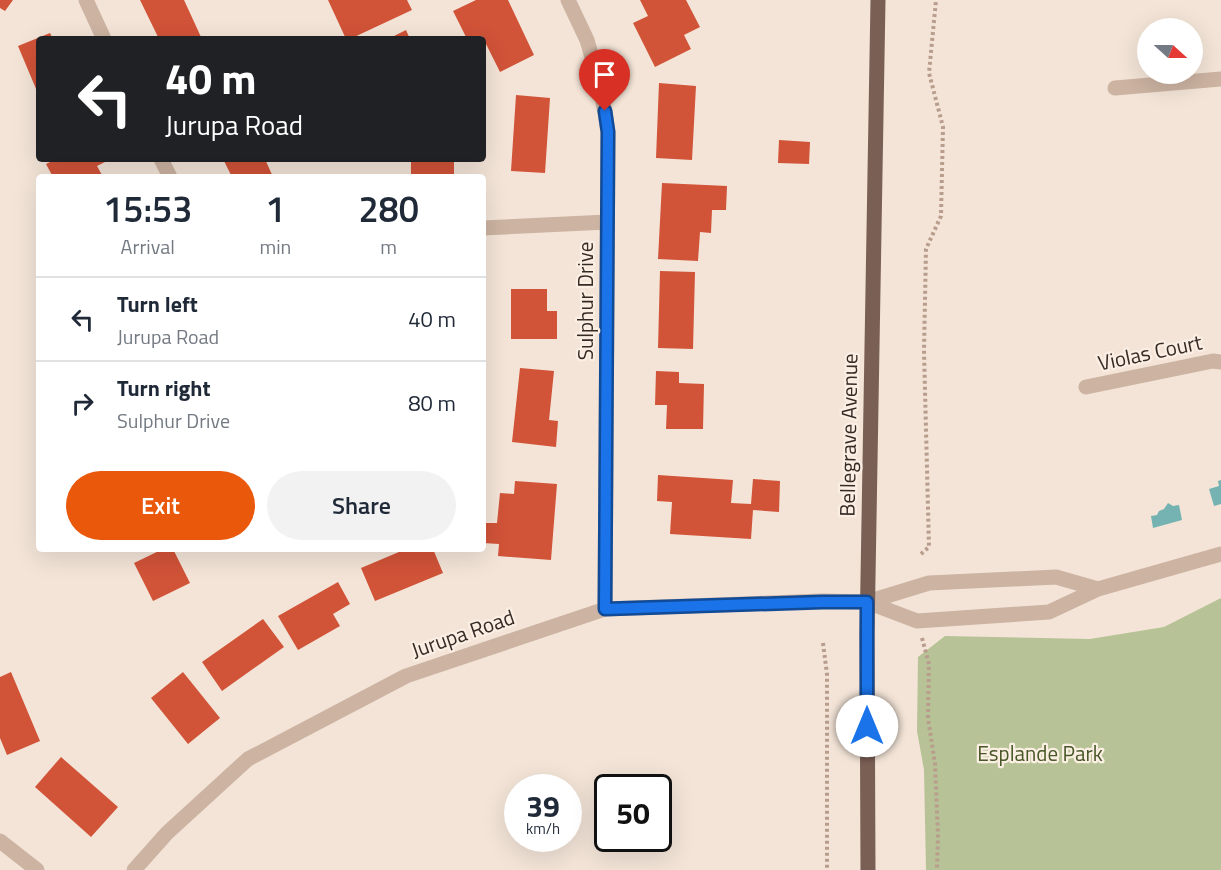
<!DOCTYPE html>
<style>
body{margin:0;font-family:"Titillium Web",sans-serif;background:#f2f2f3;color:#1f2937;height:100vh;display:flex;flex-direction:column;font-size:22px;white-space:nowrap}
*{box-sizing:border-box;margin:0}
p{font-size:20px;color:#747a83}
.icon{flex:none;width:33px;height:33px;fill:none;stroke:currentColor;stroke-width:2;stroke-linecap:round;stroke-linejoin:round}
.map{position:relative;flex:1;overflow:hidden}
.sheet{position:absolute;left:36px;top:174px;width:450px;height:378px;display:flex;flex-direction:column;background:#fff;border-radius:6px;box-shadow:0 6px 24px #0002}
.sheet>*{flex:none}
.top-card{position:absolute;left:36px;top:36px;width:450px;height:126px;border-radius:6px;box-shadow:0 6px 24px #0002;background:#202124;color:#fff;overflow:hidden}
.needle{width:39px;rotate:111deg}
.controls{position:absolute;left:1137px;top:18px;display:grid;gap:12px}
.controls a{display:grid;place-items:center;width:66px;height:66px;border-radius:50%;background:#fff;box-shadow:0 6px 24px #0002;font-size:30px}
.speed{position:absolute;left:504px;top:774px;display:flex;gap:12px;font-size:30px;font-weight:700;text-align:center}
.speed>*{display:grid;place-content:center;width:78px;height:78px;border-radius:50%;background:#fff;box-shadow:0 6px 24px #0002;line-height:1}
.speed small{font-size:15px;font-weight:400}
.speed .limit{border:3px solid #111;border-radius:9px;background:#fff;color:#111}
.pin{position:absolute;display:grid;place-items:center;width:51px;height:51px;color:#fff;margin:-62px -26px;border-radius:50% 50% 50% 0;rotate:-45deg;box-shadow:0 0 6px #0007}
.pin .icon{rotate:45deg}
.me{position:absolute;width:66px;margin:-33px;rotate:0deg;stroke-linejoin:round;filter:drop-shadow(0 0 4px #0008)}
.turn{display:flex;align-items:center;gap:21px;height:126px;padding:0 30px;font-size:27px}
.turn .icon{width:78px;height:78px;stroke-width:2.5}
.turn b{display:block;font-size:42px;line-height:51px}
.eta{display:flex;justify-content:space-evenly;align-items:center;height:102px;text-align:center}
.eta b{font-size:36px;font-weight:600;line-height:42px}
.action{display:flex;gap:12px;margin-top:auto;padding:12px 30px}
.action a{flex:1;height:69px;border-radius:36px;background:#ea580c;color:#fff;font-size:24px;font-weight:600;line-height:69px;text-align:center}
.action a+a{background:#f2f2f3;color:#1f2937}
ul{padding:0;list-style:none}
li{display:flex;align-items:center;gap:18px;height:84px;padding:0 30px;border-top:2px solid #e0e1e3}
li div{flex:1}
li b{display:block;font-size:22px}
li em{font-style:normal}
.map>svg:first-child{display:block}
.green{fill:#b7c396}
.water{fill:#74b3b1}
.building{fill:#d15338}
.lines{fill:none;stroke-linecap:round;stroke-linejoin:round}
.path{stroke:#b89d8d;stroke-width:4;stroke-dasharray:3 3;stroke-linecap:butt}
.minor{stroke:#ccb3a2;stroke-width:15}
.major{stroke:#7a5f55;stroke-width:15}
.route-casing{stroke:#114b97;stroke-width:15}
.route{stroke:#1a73e8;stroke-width:10}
.labels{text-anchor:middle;stroke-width:4.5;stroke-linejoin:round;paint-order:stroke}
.street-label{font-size:21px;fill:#362a25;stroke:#fbefe4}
.park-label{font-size:21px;fill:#485727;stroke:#fbefe4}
</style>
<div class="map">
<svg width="1221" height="870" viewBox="0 0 1221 870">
<rect width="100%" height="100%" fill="#f3e4d7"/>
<!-- green -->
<path class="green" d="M1221 598V870H926L924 770 917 731 918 657 945 636 1090 639 1164 627Z"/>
<!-- water -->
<path class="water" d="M1221 480V504L1214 506 1209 489 1219 486 1218 481Z
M1168 503 1173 506 1179 505 1182 520 1153 528 1151 516 1157 515 1159 511 1164 509Z"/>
<!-- building -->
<path class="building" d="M0 0H13L5 11 0 8Z
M140 0H184L201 37 197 39H159Z
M328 0H407L412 10 350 39H346Z
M476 0H508L534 55 500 72 482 36 476 39H467L453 11Z
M640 0H686L700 27 684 35 691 49 655 67 633 23 648 16Z
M406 30 410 39H388Z
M50 33 53 39H39V96L18 46Z
M659 83 696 86 692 160 656 158Z
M516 95 550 98 545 173 511 171Z
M779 140 810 142 809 164 778 163Z
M56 159H106L107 161 97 166 103 177H53L46 164Z
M223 159H265L273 177H232Z
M454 160V177H411V161Z
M662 183 727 186 726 210H712L711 233 700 232 698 261 658 259Z
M660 271 695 272 693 349 658 348Z
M511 289H547V311H557V339H511Z
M520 368 554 371 549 420 558 421 556 447 512 442Z
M656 371 679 372V383L704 384 703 429H666L667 405H655Z
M658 475 733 480 731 503 751 504 753 479 780 481 779 512 753 510 751 539 670 534 672 502 657 501Z
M515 481 557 484 551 560 498 556 499 544 483 543V523H497L500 493 514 494Z
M163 549H173L190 583 153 601 134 563Z
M406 549H433L443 573 375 601 361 568Z
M338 582 350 604 333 614 340 626 298 650 278 616Z
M263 619 284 647 222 691 202 662Z
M11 672 40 741 7 755 0 738V677Z
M183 672 220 718 188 744 151 698Z
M61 757 118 807 91 837 35 787Z"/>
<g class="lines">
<!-- path -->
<path class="path" d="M921 554 929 547 924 351 926 249 941 216 943 127 929 73 936 0
M922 638 929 664 928 718 935 764 938 835 937 870
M823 643 827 674V870"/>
<!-- minor -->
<path class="minor" d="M86 0 104 39
M568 0 587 40 601 89 608 132 605 609
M1115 88 1221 79
M161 159 170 177
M483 228 607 222
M1086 387 1213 361 1221 362
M867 602 917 621 1049 612 1098 589 1221 554
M0 841 37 870
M134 870 167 833 248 759 406 676 605 609 822 601 867 602 929 583 1056 577 1098 589"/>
<!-- major -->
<path class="major" d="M868 870 867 636 878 0"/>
</g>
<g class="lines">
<!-- route casing -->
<g class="route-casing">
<path id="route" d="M605 111 608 132 605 609 822 602H867V726"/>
</g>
<!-- route -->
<use href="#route" class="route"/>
</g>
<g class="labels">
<!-- street labels -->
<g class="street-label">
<text transform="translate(586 301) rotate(-90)" y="7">Sulphur Drive</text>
<text transform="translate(1150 353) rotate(-12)" y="7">Violas Court</text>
<text transform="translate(849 435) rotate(-89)" y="7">Bellegrave Avenue</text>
<text transform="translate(463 634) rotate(-19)" y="7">Jurupa Road</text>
</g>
<!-- park labels -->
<g class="park-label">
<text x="1040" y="761">Esplande Park</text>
</g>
</g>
</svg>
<div class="controls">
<a><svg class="needle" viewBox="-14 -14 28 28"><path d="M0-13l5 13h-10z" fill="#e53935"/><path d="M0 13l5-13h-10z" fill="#747a83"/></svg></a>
</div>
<div class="speed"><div>39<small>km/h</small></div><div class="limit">50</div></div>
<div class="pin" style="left:605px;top:111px;background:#d93025"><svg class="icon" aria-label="arrive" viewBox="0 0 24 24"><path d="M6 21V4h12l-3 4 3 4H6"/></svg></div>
<svg class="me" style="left:867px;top:726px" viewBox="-20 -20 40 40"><circle r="19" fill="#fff"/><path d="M0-13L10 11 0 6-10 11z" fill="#1a73e8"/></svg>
<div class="top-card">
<div class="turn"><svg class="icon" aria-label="left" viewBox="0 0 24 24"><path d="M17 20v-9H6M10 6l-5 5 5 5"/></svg><div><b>40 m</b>Jurupa Road</div></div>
</div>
<section class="sheet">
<div class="eta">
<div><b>15:53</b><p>Arrival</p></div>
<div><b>1</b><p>min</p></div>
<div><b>280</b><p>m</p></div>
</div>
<ul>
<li><svg class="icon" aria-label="left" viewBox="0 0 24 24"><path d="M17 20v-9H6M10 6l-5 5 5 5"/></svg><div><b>Turn left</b><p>Jurupa Road</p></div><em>40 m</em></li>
<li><svg class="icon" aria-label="right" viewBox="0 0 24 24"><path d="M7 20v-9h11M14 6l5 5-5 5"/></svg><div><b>Turn right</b><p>Sulphur Drive</p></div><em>80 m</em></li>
</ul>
<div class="action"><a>Exit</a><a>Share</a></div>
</section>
</div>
